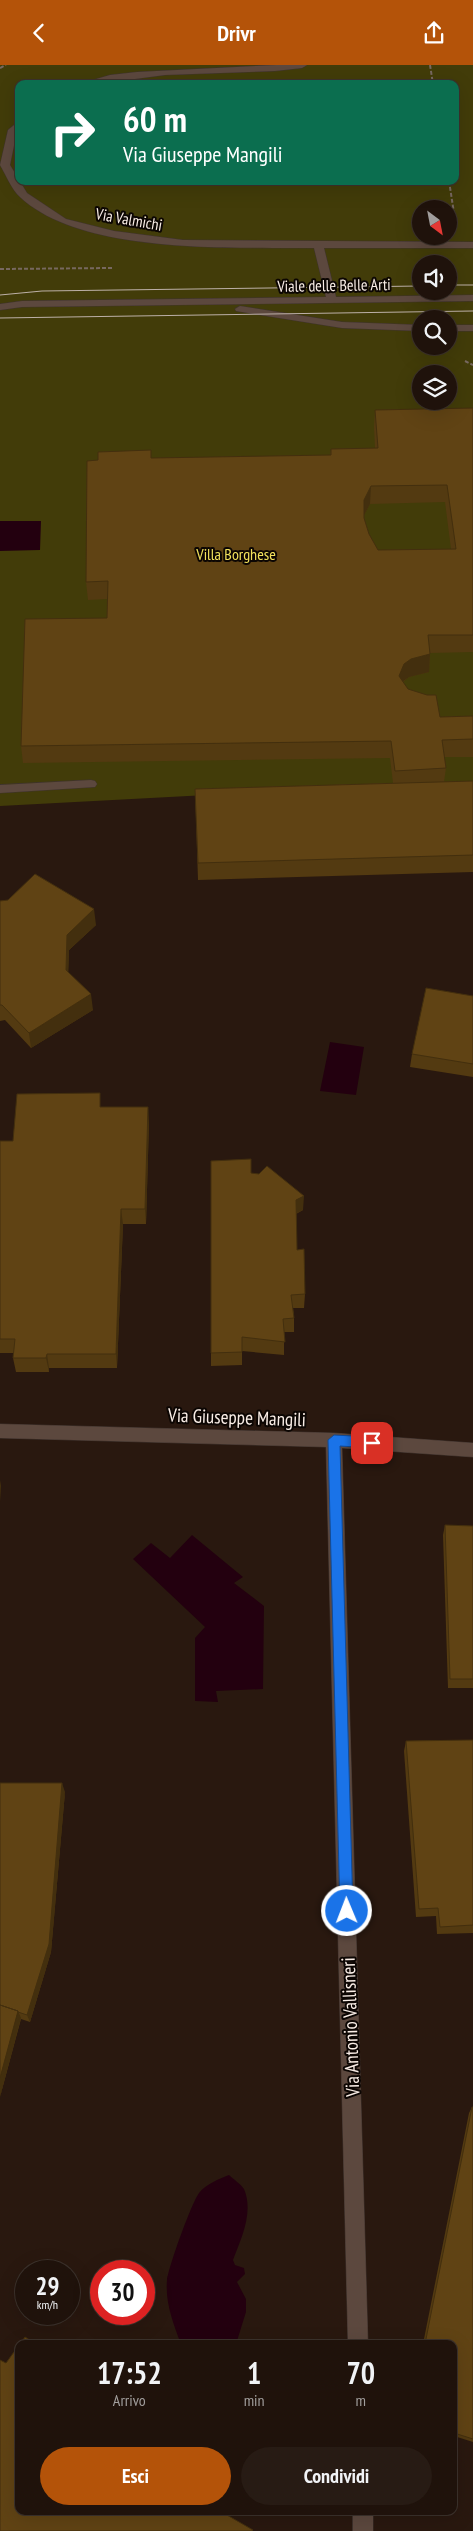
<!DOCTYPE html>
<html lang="it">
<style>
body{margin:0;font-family:"PT Sans Narrow",sans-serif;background:#271b14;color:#f1f3f6;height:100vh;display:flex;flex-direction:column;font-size:19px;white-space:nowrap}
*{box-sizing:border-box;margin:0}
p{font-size:16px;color:#a19e9d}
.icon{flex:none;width:28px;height:28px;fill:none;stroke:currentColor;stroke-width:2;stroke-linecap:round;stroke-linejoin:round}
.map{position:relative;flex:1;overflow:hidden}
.drawer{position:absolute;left:15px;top:2275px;width:442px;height:175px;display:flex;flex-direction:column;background:#1f120b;border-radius:10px;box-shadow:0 5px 20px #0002,0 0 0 1px #3c322c}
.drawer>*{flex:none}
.top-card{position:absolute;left:15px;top:15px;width:444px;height:105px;border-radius:10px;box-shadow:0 5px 20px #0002,0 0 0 1px #3c322c;background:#0b6e4f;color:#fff;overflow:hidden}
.needle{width:32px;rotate:148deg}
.tools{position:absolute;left:412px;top:135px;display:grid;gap:10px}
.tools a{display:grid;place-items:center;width:45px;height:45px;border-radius:50%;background:#1f120b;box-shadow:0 5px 20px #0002,0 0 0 1px #3c322c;font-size:25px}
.speed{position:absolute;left:15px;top:2195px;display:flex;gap:10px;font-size:25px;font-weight:700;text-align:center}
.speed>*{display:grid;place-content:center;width:65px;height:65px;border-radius:50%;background:#1f120b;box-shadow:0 5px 20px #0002,0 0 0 1px #3c322c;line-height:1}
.speed small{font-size:12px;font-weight:400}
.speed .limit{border:8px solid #d22;background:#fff;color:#111}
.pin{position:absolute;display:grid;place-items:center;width:42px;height:42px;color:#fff;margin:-21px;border-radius:10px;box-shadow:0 2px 8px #0006}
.me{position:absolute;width:55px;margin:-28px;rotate:359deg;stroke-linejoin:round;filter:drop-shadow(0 0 4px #0008)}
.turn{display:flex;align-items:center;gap:18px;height:105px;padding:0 25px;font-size:22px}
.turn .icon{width:65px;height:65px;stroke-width:2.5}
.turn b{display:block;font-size:35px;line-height:42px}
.eta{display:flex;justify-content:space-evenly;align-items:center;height:85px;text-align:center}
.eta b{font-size:30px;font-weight:800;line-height:35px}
.button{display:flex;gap:10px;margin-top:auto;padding:10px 25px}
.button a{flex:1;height:58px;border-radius:30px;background:#b45309;color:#fff;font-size:20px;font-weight:800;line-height:58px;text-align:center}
.button a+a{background:#271b14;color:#f1f3f6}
header{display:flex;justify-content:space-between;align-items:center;height:65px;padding:0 25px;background:#b45309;color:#fff;font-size:22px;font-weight:800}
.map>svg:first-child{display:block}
.green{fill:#423c09;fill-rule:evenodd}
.water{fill:#23000f}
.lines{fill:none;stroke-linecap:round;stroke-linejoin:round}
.minor-casing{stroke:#3f332e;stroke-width:1}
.path{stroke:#776860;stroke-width:2;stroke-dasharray:4 2;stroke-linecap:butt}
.minor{fill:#5c483e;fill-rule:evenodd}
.tram{stroke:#bdb0a8;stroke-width:1}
.wall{fill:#533a11;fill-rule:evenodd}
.shaded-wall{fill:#432f0e}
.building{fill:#604314;stroke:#432f0e;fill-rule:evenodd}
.route{fill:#1a73e8;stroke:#114b97}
.labels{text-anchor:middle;stroke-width:4;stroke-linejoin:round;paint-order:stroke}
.far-street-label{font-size:16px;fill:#f9ede6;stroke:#0c0603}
.far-park-label{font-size:16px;fill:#f1e05c;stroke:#0c0603}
.street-label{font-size:19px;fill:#f9ede6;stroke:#0c0603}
</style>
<header><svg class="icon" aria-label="back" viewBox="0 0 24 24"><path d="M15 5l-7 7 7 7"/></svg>Drivr<svg class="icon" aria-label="share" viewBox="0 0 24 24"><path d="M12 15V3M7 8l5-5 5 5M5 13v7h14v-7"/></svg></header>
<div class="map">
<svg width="473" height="2466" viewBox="0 0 473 2466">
<rect width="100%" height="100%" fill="#29180f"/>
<!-- green -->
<path class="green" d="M0 0H473V727L207 730 0 741ZM19 19H455V116H19ZM421 144H449V171H421ZM421 199H449V226H421ZM421 254H449V281H421ZM421 309H449V336H421Z"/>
<!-- water -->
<path class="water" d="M0 456H41L40 485 0 486Z
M330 977 364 982 356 1030 320 1026Z
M192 1470 243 1512 234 1518 264 1541 263 1624 216 1626 218 1637 195 1636V1573L205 1562 133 1494 151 1478 170 1493Z
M229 2110C233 2114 241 2119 244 2124 254 2147 241 2174 233 2195L235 2200 244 2203 245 2209 237 2217 246 2234V2247L236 2279H181C173 2258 165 2237 167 2215 169 2201 191 2139 199 2128 206 2119 219 2114 229 2110Z"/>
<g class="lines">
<!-- minor casing -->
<g class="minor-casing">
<path id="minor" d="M276 0H307L302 3 275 6 165 10 97 19H79L110 10 137 7Z
M19 56 10 100 27 128 66 154 114 166 183 175 473 177V183H324L336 232 473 230V236L22 242 0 245V239L22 236 326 232 314 183C233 182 82 190 20 132 12 125 6 110 0 100L8 65Z
M240 241 342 257 421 260V266L342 263 236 246 235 244Z
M449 260H473V266H449Z
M91 715 95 716 97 719 95 722 0 728V720Z
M0 1359 334 1368 473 1378V1392L342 1383 368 2279H348L326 1382 0 1373Z
M353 2446H373V2466H353Z"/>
</g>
<!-- path -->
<path class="path" d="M430 0 433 19
M0 3 6 0
M449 116 454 148
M0 204 112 203
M465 296 473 300"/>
<!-- minor -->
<use href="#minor" class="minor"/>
<!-- tram -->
<path class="tram" d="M449 220H473
M0 230 42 226 421 221
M0 253 473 246"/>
</g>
<!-- wall -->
<path class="wall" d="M473 343V587L430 588 429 607 409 612 403 617 408 624 440 652 473 651V692H444L446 703 444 717 473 716V807L198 815 195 724 393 718 390 693 23 698 21 681 107 553V534L88 535 86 517 330 390 331 384 375 383 374 362 375 345ZM445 437 451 484 378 485 369 469 364 453V450L370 439Z
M0 836 96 860 69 885 68 907 93 945 31 983 5 955 0 956Z
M473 931V1012L410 1002 412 989Z
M101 1042 149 1057 146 1159H123L117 1303H49V1307H16L13 1293V1288H0V1076H13Z
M251 1108 303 1145 296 1149 297 1185 305 1229 304 1243H293L294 1253V1267H284V1290L242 1286V1300L211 1301V1288Z
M445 1460 473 1461V1623H448L443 1470Z
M473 1675V1868L437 1869 436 1851 416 1852 404 1686 406 1676Z
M65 1727 51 1887 30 1957 21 1954 0 2032Z
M472 2042H473V2377L454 2371V2279H423L469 2048Z"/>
<!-- shaded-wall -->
<path class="shaded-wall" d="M371 421 370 439 363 452 364 435Z
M430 589 429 607 409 612 402 617 399 611 404 599 411 594Z
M94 844 96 860 69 885 68 920 66 905 67 870Z
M91 929 93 945 31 983 29 968Z
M148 1042 149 1057 146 1159 145 1144Z
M304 1131 303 1145 295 1149 296 1135Z
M121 1144 123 1159 117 1303 116 1289Z
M47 1289 49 1303V1307L46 1293Z
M0 1415 1 1421 0 1437Z
M62 1718 65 1727 51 1887 30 1957 27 1950Z
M18 1946 21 1953 0 2032V2013Z"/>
<!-- building -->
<path class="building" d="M473 343V570H428L430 589 411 594 404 599 399 611 408 624 427 630H436L440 652 473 651V674L442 675 446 703 395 706 391 676 21 681 25 554 107 553 108 516 86 517 87 396 98 395V387L151 385V393L331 390V384L378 383 375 345ZM447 420 456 484 378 485 369 469 364 453V435L371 421Z
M473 716V790L198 798 195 724Z
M35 809 94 844 67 870 66 905 91 929 29 968 2 940H0V836L8 835Z
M426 923 473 931V999L412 989Z
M100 1028V1042H148L145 1144H121L116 1289H47L46 1293H13L15 1274H0V1076H13L17 1029Z
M251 1094V1108L259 1109 267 1101 304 1131 296 1135 297 1185 304 1184 305 1229 291 1230 294 1253 283 1254 285 1277 242 1272V1287L211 1288V1096Z
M445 1460 473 1461V1614H450Z
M473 1675V1860L440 1862 438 1843 419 1844 406 1676Z
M0 1718H62L49 1879 27 1950 18 1947V1946L0 1940Z
M0 1940 18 1946 0 2013Z
M472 2042H473V2374L454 2368V2279H425Z
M25 2272 36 2279H20Z
M19 2280V2446H220L253 2465 252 2466H0V2295L6 2298Z"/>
<!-- route -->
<path class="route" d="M334 1370 372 1372 378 1378 372 1383 340 1381 353 1846 351 1851 347 1853 342 1851 340 1846 328 1375Z"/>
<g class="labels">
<!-- far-street labels -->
<g class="far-street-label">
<text transform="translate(129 154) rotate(10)" y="6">Via Valmichi</text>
<text transform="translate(334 220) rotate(-1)" y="6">Viale delle Belle Arti</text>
</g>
<!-- far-park labels -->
<g class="far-park-label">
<text x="236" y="495">Villa Borghese</text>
</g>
<!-- street labels -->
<g class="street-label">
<text transform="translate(237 1352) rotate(2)" y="7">Via Giuseppe Mangili</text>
<text transform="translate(350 1962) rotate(-92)" y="7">Via Antonio Vallisneri</text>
</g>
</g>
</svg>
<div class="tools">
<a><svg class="needle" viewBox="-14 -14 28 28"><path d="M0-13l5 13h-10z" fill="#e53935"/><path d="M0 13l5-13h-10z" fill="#a19e9d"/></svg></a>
<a><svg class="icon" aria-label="sound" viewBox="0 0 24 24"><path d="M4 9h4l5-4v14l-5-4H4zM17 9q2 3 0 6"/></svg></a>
<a><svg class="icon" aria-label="search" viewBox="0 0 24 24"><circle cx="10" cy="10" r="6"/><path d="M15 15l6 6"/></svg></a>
<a><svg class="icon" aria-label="layers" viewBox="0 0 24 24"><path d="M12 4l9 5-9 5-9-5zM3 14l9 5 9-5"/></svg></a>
</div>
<div class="speed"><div>29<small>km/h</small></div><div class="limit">30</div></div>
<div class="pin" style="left:372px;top:1378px;background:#d93025"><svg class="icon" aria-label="arrive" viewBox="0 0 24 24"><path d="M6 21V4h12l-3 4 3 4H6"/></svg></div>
<svg class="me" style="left:347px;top:1846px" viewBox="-20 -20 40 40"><circle r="17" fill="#1a73e8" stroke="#fff" stroke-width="3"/><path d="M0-11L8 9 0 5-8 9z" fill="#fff"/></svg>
<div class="top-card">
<div class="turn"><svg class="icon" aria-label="right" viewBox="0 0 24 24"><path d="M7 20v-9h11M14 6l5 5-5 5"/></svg><div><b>60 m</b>Via Giuseppe Mangili</div></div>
</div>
<section class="drawer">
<div class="eta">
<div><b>17:52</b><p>Arrivo</p></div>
<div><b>1</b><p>min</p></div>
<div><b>70</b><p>m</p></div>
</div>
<div class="button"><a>Esci</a><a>Condividi</a></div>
</section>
</div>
